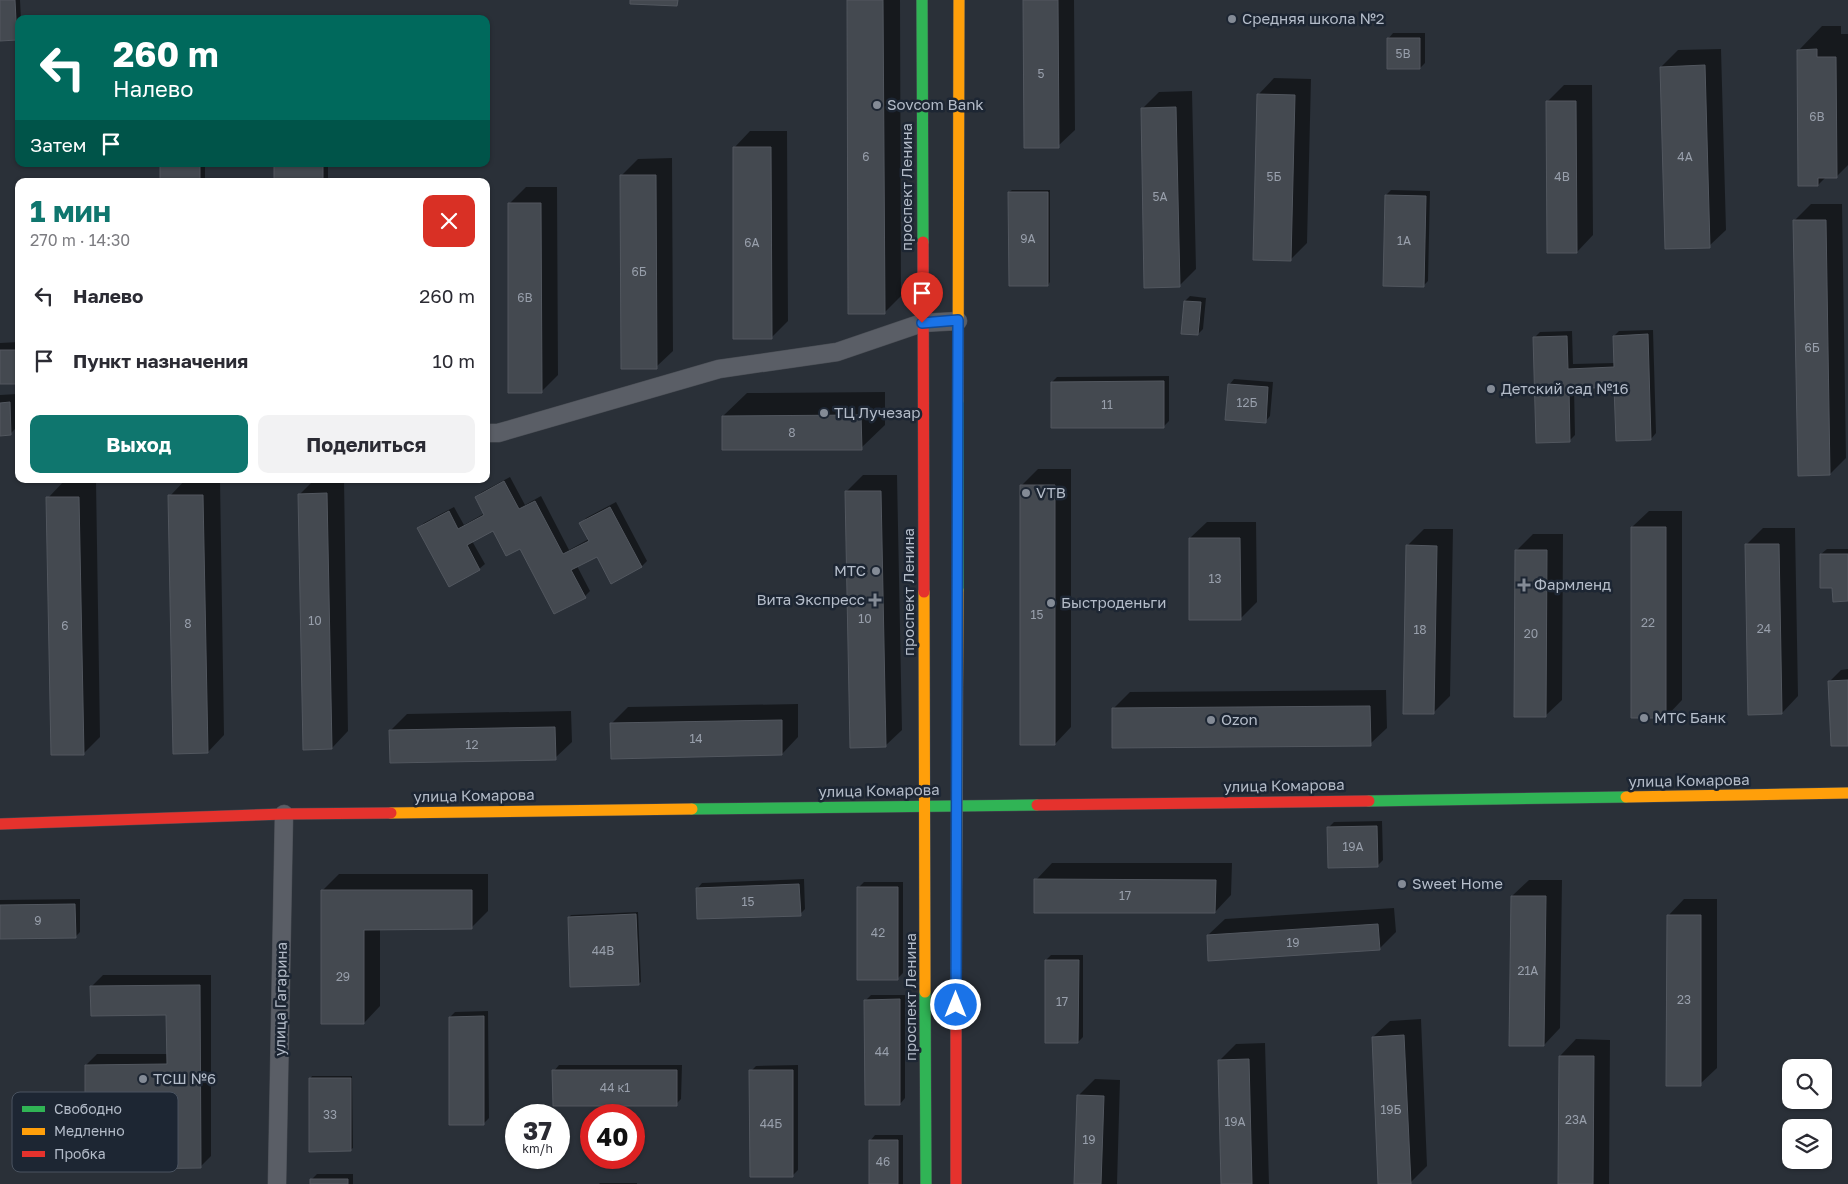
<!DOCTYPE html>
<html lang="ru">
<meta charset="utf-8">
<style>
body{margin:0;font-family:"Golos Text",sans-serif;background:#f2f2f3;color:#2b2b33;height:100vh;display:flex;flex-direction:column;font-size:19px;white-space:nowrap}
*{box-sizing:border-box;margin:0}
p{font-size:16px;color:#7c7c81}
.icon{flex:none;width:28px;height:28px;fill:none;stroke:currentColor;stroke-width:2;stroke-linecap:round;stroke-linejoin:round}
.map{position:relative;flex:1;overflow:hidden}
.panel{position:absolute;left:15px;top:178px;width:475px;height:305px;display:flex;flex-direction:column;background:#fff;border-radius:10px;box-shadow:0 1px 4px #0004}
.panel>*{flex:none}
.top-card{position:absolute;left:15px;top:15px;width:475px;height:152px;border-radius:10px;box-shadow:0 1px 4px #0004;background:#00695c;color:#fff;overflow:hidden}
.controls{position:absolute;left:1782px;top:1059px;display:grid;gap:10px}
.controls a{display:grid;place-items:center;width:50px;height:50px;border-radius:10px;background:#fff;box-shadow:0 1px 4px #0004;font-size:25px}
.speed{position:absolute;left:505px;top:1104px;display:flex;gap:10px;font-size:25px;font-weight:700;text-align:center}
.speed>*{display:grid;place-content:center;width:65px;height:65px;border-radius:50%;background:#fff;box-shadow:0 1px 4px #0004;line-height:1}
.speed small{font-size:12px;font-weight:400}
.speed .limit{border:8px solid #d22;background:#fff;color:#111}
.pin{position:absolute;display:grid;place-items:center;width:42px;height:42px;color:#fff;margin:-51px -21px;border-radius:50% 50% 50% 0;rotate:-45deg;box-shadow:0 0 5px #0007}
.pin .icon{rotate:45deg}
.me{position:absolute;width:55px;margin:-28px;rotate:0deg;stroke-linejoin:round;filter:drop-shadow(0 0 4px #0008)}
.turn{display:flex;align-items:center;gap:18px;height:105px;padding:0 15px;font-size:22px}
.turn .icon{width:65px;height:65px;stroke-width:2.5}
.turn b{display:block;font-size:35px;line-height:42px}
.then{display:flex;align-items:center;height:48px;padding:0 15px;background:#0003;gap:10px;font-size:19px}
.round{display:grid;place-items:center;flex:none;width:52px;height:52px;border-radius:10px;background:#f2f2f3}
.headline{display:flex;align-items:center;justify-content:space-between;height:85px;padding:0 15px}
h1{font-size:30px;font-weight:700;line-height:38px;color:#0f766e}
.action{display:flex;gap:10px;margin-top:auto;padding:10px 15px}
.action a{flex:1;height:58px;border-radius:10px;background:#0f766e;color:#fff;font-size:20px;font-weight:700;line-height:58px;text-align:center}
.action a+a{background:#f2f2f3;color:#2b2b33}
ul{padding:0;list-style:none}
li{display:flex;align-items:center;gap:15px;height:65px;padding:0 15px}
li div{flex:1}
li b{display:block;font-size:19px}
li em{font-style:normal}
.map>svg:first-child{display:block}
.shadow{fill:#0007}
.building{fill:#444950;stroke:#52575f}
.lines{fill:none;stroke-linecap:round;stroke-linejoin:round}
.street-casing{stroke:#484c53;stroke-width:19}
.fast-casing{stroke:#484c53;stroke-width:12}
.slow-casing{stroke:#484c53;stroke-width:12}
.jam-casing{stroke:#484c53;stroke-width:12}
.street{stroke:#5a5e66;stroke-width:18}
.fast{stroke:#30b455;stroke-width:11}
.slow{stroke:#ff9f0a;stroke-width:11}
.jam{stroke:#e5322d;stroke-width:11}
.route-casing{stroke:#114b97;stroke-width:12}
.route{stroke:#1a73e8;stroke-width:9}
.poi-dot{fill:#848b96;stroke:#1d2633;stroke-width:2}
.labels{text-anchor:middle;stroke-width:5;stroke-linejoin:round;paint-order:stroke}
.number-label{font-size:12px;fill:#989fab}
.poi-label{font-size:15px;fill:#b4bcc9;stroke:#1d2633;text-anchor:start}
.street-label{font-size:15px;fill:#b4bcc9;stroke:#1d2633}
.key{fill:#1d2633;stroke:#4a5360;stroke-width:1}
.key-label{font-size:14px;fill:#b4bcc9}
</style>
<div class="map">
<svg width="1848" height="1184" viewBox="0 0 1848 1184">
<rect width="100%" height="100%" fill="#2a3038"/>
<!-- shadow -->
<path class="shadow" d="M0 0H20L21 19H19V37L17 39 0 40Z
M848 0H900L901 296 884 313Z
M1024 0H1074L1075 130 1058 146Z
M1822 26H1841V34H1848V165L1836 177H1826L1818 185 1799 50Z
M1393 33H1425V63L1420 68 1388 39Z
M1721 49 1726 230 1709 246 1661 67 1678 50Z
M1274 78 1311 79 1307 243 1291 259 1258 95Z
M1564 85H1592L1593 235 1577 252 1547 102Z
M1192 91 1196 269 1179 286 1142 109 1159 92Z
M750 131H787L788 321 771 338 734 148Z
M672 158 673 351 656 367 622 175 638 159Z
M161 164H205V181H162Z
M275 164H328V181H276Z
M526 187H557L558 375 541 392 509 204Z
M1012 190H1050V282L1048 285 1009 192Z
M1391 190 1430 191 1428 281 1423 286 1386 195Z
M1811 204H1842L1846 458 1830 474 1794 221Z
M1190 296 1206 298 1203 329 1198 334 1185 301Z
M1653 330 1656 433 1651 439 1616 386 1574 387 1575 435 1570 440 1534 338 1540 332 1572 331 1573 364 1615 363 1614 336 1619 331Z
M19 342V383H0V343Z
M1169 376V421L1164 426 1052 382 1057 377Z
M1234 379 1273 382 1270 416 1265 422 1229 385Z
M885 392V425L861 448 723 416 747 393Z
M17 394 18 426 10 434H0V395Z
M1038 469H1071V727L1055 744 1021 486Z
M863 475H897L902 730 885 746 846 492Z
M510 477 525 505 541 496 569 550 589 539 581 524 586 518 616 502 647 561 642 566 612 582 597 555 577 566 590 591 585 596 521 547 494 529 472 541 485 564 479 569 419 528 424 523 454 507 464 525 485 513 476 497 482 492Z
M186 479H220L224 735 208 752 170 496Z
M315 479H344L348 731 332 748 300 494Z
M96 480 100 737 84 753 48 498 64 481Z
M1649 511H1682V700L1666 717 1632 527Z
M1207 522H1256L1257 602 1240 619 1190 538Z
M1763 528H1795L1798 696 1782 713 1746 545Z
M1424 529H1453L1450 696 1433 713 1407 546Z
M1533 534H1563L1562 700 1545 716 1516 551Z
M1827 549H1848V600L1834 587 1821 554Z
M1848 669V745L1830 681 1841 670Z
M1386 690 1387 728 1370 744 1113 709 1130 692Z
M798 704V737L782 754 611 724 628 707Z
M571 711 572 742 555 758 390 731 407 714Z
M1382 821 1383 860 1377 866 1329 827 1334 822Z
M1052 863H1232L1231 895 1215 912 1036 880Z
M339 874H488V911L471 928H380V1006L364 1023 322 891Z
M804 879 805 909 800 914 697 889 702 883Z
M1529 880H1562L1560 1028 1544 1045 1512 896Z
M864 882H903V973L897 979 859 887Z
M80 899V932L75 937H0V900Z
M1684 899H1717V1068L1700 1084 1668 916Z
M1394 908 1396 932 1379 949 1208 935 1225 919Z
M638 912 641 982 638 984 569 917 571 915Z
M1051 955H1083V1037L1078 1042 1046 960Z
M103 975H211V1156L200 1167 129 1141 140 1129H161V1093L86 1065 97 1054H168V1014L92 986Z
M871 995H905V1098L900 1104 866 1000Z
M488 1011 489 1118 483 1124 450 1017 455 1012Z
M1421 1019 1427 1166 1410 1183 1379 1184 1373 1037 1390 1021Z
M1576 1039 1610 1040 1609 1184H1559L1560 1056Z
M1265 1043 1269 1184H1223L1220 1060 1236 1044Z
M559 1065H682L681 1099 676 1104 554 1071Z
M798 1065V1170L793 1175 751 1071 756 1066Z
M312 1076H352L353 1148 350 1150 310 1079Z
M1095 1079 1120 1080 1117 1184H1075L1078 1096Z
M875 1135H903V1184H870V1141Z
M317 1174H353V1184H311V1180Z
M600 1183H637V1184H599Z"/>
<!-- building -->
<path class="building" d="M0 0H15L17 40 0 41Z
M630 0H678L677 6 630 4Z
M847 0H883L885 314H848Z
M1023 0H1058L1059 148H1024Z
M1387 38H1420V69H1387Z
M1817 49V57H1836L1837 178H1818V186H1798L1797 50Z
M1705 65 1710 248 1665 249 1660 67Z
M1257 94 1295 95 1291 261 1253 260Z
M1546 101H1576L1577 253H1547Z
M1176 107 1180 287 1144 288 1141 108Z
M733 147H771L772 339H733Z
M160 164H200V181H160Z
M274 164H323V181H274Z
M620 175H656L657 369H621Z
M1008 192H1048V286H1009Z
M1385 195 1426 196 1424 287 1383 286Z
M508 203H541L542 393H508Z
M1793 220H1826L1830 475 1798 476Z
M1184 301 1201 302 1198 335 1181 334Z
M1648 334 1651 440 1616 441 1614 387 1569 389 1570 442 1536 443 1533 337 1567 336 1568 369 1614 367 1613 336Z
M0 350H19V384H0Z
M1164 381V428H1051V382Z
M1228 384 1268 387 1266 423 1225 420Z
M10 402 11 435 0 436V403Z
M861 415 862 450H722V416Z
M504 481 519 509 535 501 563 554 589 541 579 523 610 507 642 567 611 584 597 557 571 570 586 598 554 614 520 549 506 556 493 531 467 545 480 570 449 587 417 528 449 511 458 529 484 515 475 497Z
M1020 485H1055V745H1020Z
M845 491H881L886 747 850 748Z
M327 493 332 749 303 750 298 494Z
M168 495H203L208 753 173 754Z
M46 497H79L84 755H51Z
M1631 527H1666V718H1631Z
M1189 538H1240L1241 620H1189Z
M1745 544H1779L1782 714 1748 715Z
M1406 545 1437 546 1434 714H1403Z
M1515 550H1547L1546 717H1514Z
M1820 554H1848V601L1833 602 1832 588H1820Z
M1848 680V746H1831L1828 681Z
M1370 706 1371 746 1112 748V708Z
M782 720V755L611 759 610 723Z
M555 727 556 760 390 763 389 730Z
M1377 826 1378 867 1328 868 1327 827Z
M1034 879 1216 880 1215 913H1034Z
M799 884 801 916 697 919 696 888Z
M857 887H898V980H857Z
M321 890H472V929L364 930V1024H321Z
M1511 896H1546L1544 1046H1509Z
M75 904 76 938 0 939V905Z
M636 914 639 985 570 987 568 917Z
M1667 915H1701V1086H1666Z
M1378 924 1380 950 1208 961 1207 935Z
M1045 960H1079L1078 1043H1045Z
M200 985 201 1168 128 1169V1140H160V1094H85V1065L167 1064 166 1015 91 1016 90 986Z
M900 999V1105H865L864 1000Z
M484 1016V1125H449V1017Z
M1404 1035 1411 1184H1378L1372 1037Z
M1559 1056H1594L1593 1184H1558Z
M1249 1059 1252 1184H1221L1218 1060Z
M552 1070H677V1106H553Z
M749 1070H793V1177H750Z
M309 1078H351V1151L309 1152Z
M1077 1095 1104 1096 1101 1184H1074Z
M869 1140H898V1184H869Z
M310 1179H348V1184H310Z"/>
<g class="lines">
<!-- street casing -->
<g class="street-casing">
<path id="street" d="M486 433H498L719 369 837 352 922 323 958 321
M277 1184 284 814"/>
</g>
<!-- fast casing -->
<g class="fast-casing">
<path id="fast" d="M922 0 923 242
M958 590V401
M1369 801 1626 797
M692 809 1037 805
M925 992 926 1184"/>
</g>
<!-- slow casing -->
<g class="slow-casing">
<path id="slow" d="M958 401 959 0
M924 592 925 992
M1626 797 1848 793
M391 813 692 809
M956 993 958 590"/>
</g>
<!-- jam casing -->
<g class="jam-casing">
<path id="jam" d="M923 242 924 592
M1037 805 1369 801
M0 824 284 814 391 813
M956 1184V993"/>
</g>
<!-- street -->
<use href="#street" class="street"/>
<!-- fast -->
<use href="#fast" class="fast"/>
<!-- slow -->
<use href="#slow" class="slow"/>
<!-- jam -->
<use href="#jam" class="jam"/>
</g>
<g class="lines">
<!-- route casing -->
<g class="route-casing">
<path id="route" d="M922 323 958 320 956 1005"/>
</g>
<!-- route -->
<use href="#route" class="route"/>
</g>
<!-- markers -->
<g class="poi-dot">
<circle cx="1232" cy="19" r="5"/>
<circle cx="877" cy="105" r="5"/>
<circle cx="1491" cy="389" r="5"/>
<circle cx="824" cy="413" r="5"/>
<circle cx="1026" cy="493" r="5"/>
<circle cx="876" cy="571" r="5"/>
<path d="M1521.5 577.5h5v5h5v5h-5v5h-5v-5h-5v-5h5z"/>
<path d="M872.5 592.5h5v5h5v5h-5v5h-5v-5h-5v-5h5z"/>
<circle cx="1051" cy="603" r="5"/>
<circle cx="1644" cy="718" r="5"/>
<circle cx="1211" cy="720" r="5"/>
<circle cx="1402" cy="884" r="5"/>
<circle cx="143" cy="1079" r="5"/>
</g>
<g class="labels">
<!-- number labels -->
<g class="number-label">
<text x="1403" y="58">5В</text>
<text x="1041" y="78">5</text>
<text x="1817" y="121">6В</text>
<text x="866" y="161">6</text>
<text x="1685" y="161">4А</text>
<text x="1274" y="181">5Б</text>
<text x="1562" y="181">4В</text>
<text x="1160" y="201">5А</text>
<text x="1028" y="243">9А</text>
<text x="1404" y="245">1А</text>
<text x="752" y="247">6А</text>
<text x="639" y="276">6Б</text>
<text x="525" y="302">6В</text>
<text x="1812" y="352">6Б</text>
<text x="1247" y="407">12Б</text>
<text x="1107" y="409">11</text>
<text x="792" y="437">8</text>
<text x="1215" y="583">13</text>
<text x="1037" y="619">15</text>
<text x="865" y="623">10</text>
<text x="315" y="625">10</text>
<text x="1648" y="627">22</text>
<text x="188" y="628">8</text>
<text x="65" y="630">6</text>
<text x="1764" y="633">24</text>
<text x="1420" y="634">18</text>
<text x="1531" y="638">20</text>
<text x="696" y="743">14</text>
<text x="472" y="749">12</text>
<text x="1353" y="851">19А</text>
<text x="1125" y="900">17</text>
<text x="748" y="906">15</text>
<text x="38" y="925">9</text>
<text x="878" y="937">42</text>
<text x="1293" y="947">19</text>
<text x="603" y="955">44В</text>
<text x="1528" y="975">21А</text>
<text x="343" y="981">29</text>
<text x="1684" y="1004">23</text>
<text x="1062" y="1006">17</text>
<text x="882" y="1056">44</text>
<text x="615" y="1092">44 к1</text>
<text x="1391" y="1114">19Б</text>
<text x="330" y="1119">33</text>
<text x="1576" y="1124">23А</text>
<text x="1235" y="1126">19А</text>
<text x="771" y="1128">44Б</text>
<text x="1089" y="1144">19</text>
<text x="883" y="1166">46</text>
</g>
<!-- poi labels -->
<g class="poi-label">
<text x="1242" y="24">Средняя школа №2</text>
<text x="887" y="110">Sovcom Bank</text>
<text x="1501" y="394">Детский сад №16</text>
<text x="834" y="418">ТЦ Лучезар</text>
<text x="1036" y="498">VTB</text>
<text x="866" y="576" text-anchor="end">МТС</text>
<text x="1534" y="590">Фармленд</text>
<text x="865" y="605" text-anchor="end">Вита Экспресс</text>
<text x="1061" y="608">Быстроденьги</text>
<text x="1654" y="723">МТС Банк</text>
<text x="1221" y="725">Ozon</text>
<text x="1412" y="889">Sweet Home</text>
<text x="153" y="1084">ТСШ №6</text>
</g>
<!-- street labels -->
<g class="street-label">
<text transform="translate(907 187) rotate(-90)" y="5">проспект Ленина</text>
<text transform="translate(909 592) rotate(-90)" y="5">проспект Ленина</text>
<text transform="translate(1689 781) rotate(-1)" y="5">улица Комарова</text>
<text transform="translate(1284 786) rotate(-1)" y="5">улица Комарова</text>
<text transform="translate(879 791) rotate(-1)" y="5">улица Комарова</text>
<text transform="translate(474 796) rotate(-1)" y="5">улица Комарова</text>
<text transform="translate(911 997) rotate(-90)" y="5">проспект Ленина</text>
<text transform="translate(281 999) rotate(-89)" y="5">улица Гагарина</text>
</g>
</g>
<!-- legend -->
<rect x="12" y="1092" width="166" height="80" rx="8" class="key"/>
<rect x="22" y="1106" width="23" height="6" fill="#30b455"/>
<rect x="22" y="1128" width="23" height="7" fill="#ff9f0a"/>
<rect x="22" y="1151" width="23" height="6" fill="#e5322d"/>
<g class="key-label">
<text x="54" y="1114">Свободно</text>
<text x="54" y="1136">Медленно</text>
<text x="54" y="1159">Пробка</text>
</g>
</svg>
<div class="controls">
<a><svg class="icon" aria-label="search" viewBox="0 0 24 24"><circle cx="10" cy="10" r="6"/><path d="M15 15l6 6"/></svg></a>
<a><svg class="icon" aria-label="layers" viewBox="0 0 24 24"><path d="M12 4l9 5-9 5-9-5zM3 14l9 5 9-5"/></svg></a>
</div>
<div class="speed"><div>37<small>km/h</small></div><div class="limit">40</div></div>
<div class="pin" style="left:922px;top:323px;background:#d93025"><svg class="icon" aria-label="arrive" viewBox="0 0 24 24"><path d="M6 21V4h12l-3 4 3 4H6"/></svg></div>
<svg class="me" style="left:956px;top:1005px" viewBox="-20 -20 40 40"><circle r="17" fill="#1a73e8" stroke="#fff" stroke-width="3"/><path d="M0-11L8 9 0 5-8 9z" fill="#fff"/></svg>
<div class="top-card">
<div class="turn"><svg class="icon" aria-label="left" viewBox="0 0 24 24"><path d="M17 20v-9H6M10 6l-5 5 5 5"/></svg><div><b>260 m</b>Налево</div></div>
<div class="then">Затем<svg class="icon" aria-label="arrive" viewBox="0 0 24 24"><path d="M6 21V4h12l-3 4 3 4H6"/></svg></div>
</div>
<section class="panel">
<div class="headline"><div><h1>1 мин</h1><p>270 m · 14:30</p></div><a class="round" style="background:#d93025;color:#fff"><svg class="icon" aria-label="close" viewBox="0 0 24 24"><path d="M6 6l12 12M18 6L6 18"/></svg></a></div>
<ul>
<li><svg class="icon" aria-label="left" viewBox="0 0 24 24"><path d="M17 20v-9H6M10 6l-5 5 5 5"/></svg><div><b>Налево</b></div><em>260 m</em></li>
<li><svg class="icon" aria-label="arrive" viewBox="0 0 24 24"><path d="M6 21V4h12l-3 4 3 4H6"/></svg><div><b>Пункт назначения</b></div><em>10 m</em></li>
</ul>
<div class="action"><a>Выход</a><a>Поделиться</a></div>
</section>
</div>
